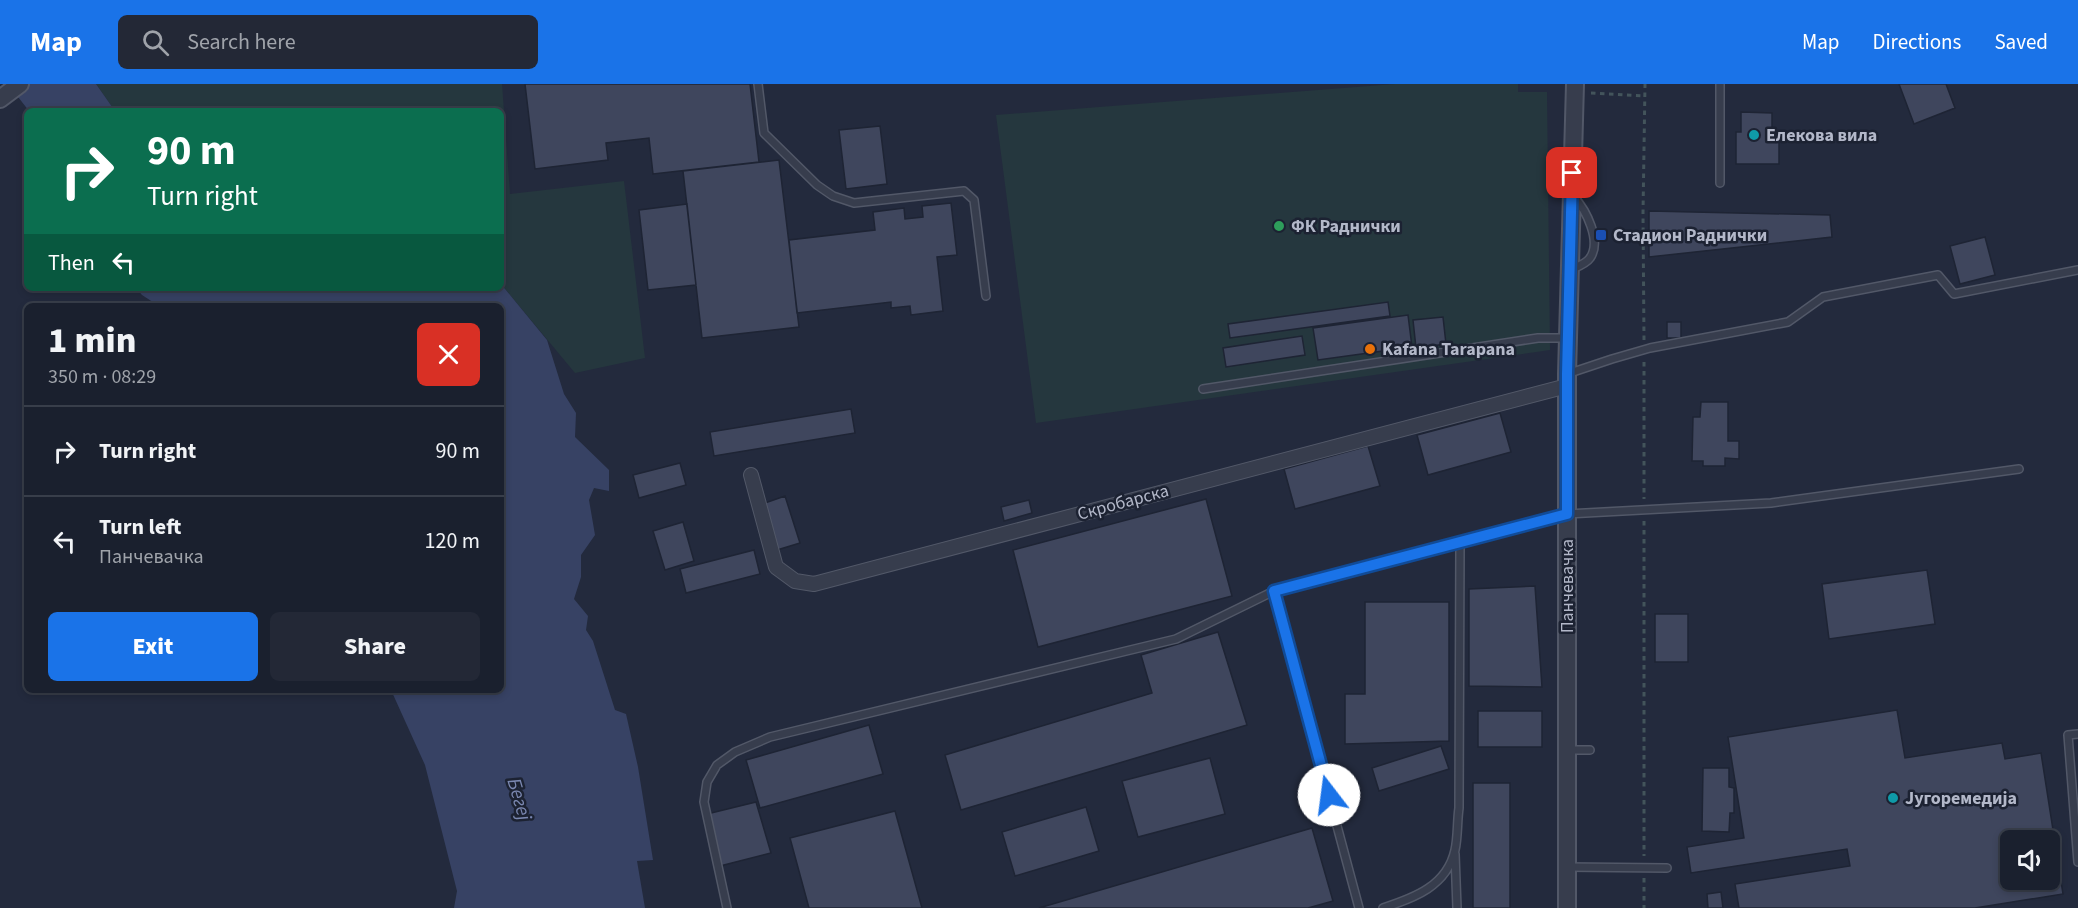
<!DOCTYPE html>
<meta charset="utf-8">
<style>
body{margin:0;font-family:"Source Sans 3",sans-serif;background:#232836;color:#f1f3f6;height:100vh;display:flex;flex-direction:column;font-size:22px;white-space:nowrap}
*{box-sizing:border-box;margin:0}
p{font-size:20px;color:#9fa3aa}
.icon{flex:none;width:33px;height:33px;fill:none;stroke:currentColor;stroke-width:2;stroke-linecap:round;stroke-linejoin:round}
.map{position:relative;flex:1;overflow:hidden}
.panel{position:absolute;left:24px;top:219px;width:480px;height:390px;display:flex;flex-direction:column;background:#1a202e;border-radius:9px;box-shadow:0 3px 9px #0003,0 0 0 2px #383e4a}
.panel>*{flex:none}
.hud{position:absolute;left:24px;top:24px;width:480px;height:183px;border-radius:9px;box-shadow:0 3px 9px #0003,0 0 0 2px #383e4a;background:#0b6e4f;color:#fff;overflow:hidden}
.buttons{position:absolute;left:2000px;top:746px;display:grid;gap:12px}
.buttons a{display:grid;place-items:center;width:60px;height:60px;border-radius:9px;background:#1a202e;box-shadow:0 3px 9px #0003,0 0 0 2px #383e4a;font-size:30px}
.pin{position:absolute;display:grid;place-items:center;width:51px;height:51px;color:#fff;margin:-26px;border-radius:12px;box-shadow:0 3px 9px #0006}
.me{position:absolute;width:66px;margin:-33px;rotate:345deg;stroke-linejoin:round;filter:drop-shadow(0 0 4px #0008)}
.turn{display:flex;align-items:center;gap:21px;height:126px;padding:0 24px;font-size:27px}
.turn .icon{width:78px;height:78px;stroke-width:2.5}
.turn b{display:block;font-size:42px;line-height:51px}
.then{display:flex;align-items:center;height:57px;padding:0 24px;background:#0003;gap:12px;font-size:22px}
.round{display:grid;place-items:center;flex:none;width:63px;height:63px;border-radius:9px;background:#232836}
.head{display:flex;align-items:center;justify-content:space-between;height:102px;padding:0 24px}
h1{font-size:36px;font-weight:800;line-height:45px}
.button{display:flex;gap:12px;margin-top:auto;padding:12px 24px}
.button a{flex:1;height:69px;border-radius:9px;background:#1a73e8;color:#fff;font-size:24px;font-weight:800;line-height:69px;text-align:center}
.button a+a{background:#232836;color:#f1f3f6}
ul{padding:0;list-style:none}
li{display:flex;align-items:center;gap:18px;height:90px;padding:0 24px;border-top:2px solid #383e4a}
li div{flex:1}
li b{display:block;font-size:22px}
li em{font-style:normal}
header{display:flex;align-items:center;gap:36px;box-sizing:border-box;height:84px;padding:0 30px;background:#1a73e8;color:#fff}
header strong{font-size:28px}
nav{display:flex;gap:33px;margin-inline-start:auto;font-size:21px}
.search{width:420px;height:54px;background:#232836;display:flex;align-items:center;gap:15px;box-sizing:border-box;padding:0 21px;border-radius:9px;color:#9fa3aa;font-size:22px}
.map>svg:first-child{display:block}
.green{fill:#25373e}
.water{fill:#374264}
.building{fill:#3f465d;stroke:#1e2434;stroke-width:1.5;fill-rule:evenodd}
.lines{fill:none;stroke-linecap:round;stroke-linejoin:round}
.service-casing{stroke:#525868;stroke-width:10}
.minor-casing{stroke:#525868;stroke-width:16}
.tertiary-casing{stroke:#525868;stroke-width:20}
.path{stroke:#43545b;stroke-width:3;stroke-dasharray:4.5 4.5;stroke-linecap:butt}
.service{stroke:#373d4d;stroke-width:7}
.minor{stroke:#373d4d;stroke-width:14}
.tertiary{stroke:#373d4d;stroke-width:16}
.route-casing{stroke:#114b97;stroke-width:15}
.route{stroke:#1a73e8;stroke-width:10}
.culture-dot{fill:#0f9aa8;stroke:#1c2232;stroke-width:2}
.leisure-dot{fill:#2e9e5b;stroke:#1c2232;stroke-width:2}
.transit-dot{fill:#1a4fb4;stroke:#1c2232;stroke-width:2}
.food-dot{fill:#e8710a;stroke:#1c2232;stroke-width:2}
.labels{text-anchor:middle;stroke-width:5;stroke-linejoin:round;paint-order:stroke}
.poi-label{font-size:18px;font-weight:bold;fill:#b3b8c9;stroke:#1c2232;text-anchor:start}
.street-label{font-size:18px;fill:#b3b8c9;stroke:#1c2232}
.water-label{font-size:20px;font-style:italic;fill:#7b88b1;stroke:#1c2232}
</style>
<header>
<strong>Map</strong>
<div class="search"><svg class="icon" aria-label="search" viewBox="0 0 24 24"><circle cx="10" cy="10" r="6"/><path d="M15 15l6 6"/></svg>Search here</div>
<nav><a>Map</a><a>Directions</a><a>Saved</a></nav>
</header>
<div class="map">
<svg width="2078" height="824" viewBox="0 0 2078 824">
<rect width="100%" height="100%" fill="#232a3d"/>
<!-- green -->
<path class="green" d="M96 0H502L510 110 624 97 645 274 575 289 501 200V27H115Z
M1395 0H1518V8H1547L1550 266 1036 339 996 31Z"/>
<!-- water -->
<path class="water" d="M8 0H96L115 27H29Z
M501 200 547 256 564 310 576 329 575 353 609 386V407L594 404 589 416 595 451 581 471V493L574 515 588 532 586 546 593 557 615 626 626 630 638 683 653 776 637 777 645 824H454L457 807 425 681 391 606H501V222H159L142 211 136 204H501Z"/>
<!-- building -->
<path class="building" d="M525 0H750L759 78 653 90 649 54 606 59 608 76 535 85Z
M1899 0H1946L1955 24 1914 40Z
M1741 28 1772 29V55H1779V80H1736V48H1741Z
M880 42 887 100 846 105 839 46Z
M779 76 799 243 702 254 683 87Z
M951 119 957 171 937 173 943 227 911 231 910 222 891 224V218L797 229 789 156 875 146 873 128 904 124 905 135 923 133 922 122Z
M687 120 696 201 648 206 639 126Z
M1649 127 1830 131 1832 153 1649 173Z
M1985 153 1995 191 1960 200 1950 162Z
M1388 218 1390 232 1230 254 1228 240Z
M1408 231 1412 263 1318 276 1313 244Z
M1443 233 1446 260 1416 264 1413 236Z
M1667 238H1681V254H1667Z
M1302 252 1305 271 1226 283 1223 264Z
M1701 318H1728V357H1739V375L1725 374V382H1703V377H1692L1693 333H1700Z
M851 325 855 349 714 372 710 348Z
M1500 329 1511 368 1428 391 1417 351Z
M1368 362 1380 402 1295 425 1284 385Z
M680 379 686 401 639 414 633 391Z
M785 412 800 459 777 466 762 420Z
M1206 415 1232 512 1038 563 1013 466Z
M1029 416 1032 429 1004 437 1001 423Z
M683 438 694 477 665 486 653 447Z
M754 466 760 490 686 509 680 485Z
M1927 486 1935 540 1829 555 1822 500Z
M1535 502 1542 603 1469 602V505Z
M1365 518H1449V657L1345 660V610H1365Z
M1655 530H1688V578H1655Z
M1218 548 1247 641 961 726 945 671 1152 609 1141 571Z
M1897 626 1905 674 2002 659 2005 675 2041 669 2063 810 1975 824H1739L1735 800 1850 782 1847 765 1691 789 1687 763 1744 754 1728 653ZM2010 756H2049V795H2010Z
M1478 627H1542V663H1478Z
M869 641 883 690 760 724 746 676Z
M1441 662 1449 685 1379 707 1372 684Z
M1210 674 1225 730 1138 753 1122 697Z
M1703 684H1729V703L1734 704V729H1730L1729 748 1702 747Z
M1473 699H1510V824H1473Z
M756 718 771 769 720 782 707 730Z
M1086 723 1099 767 1015 792 1002 748Z
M895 727 922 824H809L790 754Z
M1312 744 1333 817 1308 824H1039Z
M1721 808 1723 824H1708L1707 810Z"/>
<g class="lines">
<!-- service casing -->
<g class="service-casing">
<path id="service" d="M758 0 764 49 817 101 833 112 854 119 964 107 974 116 986 212
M1720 99V0
M1570 186C1577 183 1586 180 1590 174 1602 157 1586 126 1574 113
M1567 290 1612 275 1650 264 1788 238 1823 213 1938 191 1954 210 2078 186
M1203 305 1538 254H1568
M1274 507 1359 824
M2078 650 2068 651 2078 778
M1567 666H1590
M1455 770 1457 824
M1567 783 1667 784
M727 824 704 718 707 698 717 681 735 668 770 653 1176 555 1274 507 1567 430 1771 419 2019 385
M1383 824C1414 814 1447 802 1455 766 1458 753 1457 738 1459 724L1460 459"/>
</g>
<!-- minor casing -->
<g class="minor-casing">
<path id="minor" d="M751 391 776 483 795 497 814 500 1567 302"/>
</g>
<!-- tertiary casing -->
<g class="tertiary-casing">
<path id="tertiary" d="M0 15 20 0
M1567 824V290L1575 0"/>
</g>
<!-- path -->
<path class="path" d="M1591 9 1645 12
M1644 256 1643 130 1645 0
M1644 278V415
M1644 437V772
M1644 794V824"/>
<!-- service -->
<use href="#service" class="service"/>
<!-- minor -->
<use href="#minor" class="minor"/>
<!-- tertiary -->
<use href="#tertiary" class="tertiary"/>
</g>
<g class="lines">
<!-- route casing -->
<g class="route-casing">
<path id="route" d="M1329 711 1274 507 1567 430V290L1572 89"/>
</g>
<!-- route -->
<use href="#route" class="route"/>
</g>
<!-- markers -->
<g class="culture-dot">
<circle cx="1754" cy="51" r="6"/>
<circle cx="1893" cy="714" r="6"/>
</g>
<circle class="leisure-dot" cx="1279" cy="142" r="6"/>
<rect class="transit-dot" x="1595" y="145" width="12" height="12" rx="3"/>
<circle class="food-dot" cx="1370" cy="265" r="6"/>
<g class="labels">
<!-- poi labels -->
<g class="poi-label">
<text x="1766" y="57">Елекова вила</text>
<text x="1291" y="148">ФК Раднички</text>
<text x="1613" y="157">Стадион Раднички</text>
<text x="1382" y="271">Kafana Tarapana</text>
<text x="1905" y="720">Југоремедија</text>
</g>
<!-- street labels -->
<g class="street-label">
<text transform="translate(1123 418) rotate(-15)" y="6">Скробарска</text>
<text transform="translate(1567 502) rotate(-90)" y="6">Панчевачка</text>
</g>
<!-- water labels -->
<g class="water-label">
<text transform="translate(520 715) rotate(74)" y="7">Бегеј</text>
</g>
</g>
</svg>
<div class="buttons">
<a><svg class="icon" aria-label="sound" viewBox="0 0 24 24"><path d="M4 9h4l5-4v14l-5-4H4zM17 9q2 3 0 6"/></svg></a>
</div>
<div class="pin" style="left:1572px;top:89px;background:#d93025"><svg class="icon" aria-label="arrive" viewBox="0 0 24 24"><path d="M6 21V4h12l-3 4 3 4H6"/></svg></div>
<svg class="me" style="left:1329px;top:711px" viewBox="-20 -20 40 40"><circle r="19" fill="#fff"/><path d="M0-13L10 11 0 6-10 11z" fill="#1a73e8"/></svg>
<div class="hud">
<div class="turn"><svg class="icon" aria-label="right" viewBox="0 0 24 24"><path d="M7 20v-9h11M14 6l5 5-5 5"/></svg><div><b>90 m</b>Turn right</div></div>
<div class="then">Then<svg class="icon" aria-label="left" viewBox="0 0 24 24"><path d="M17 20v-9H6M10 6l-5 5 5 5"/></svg></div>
</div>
<section class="panel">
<div class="head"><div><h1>1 min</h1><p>350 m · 08:29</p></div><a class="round" style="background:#d93025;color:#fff"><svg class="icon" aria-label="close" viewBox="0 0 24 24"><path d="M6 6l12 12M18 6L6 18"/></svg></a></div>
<ul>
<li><svg class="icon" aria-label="right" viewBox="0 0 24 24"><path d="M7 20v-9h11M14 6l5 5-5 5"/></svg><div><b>Turn right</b></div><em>90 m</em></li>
<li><svg class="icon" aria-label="left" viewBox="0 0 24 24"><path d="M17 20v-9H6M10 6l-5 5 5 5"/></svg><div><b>Turn left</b><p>Панчевачка</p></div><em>120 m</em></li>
</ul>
<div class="button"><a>Exit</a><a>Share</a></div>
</section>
</div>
